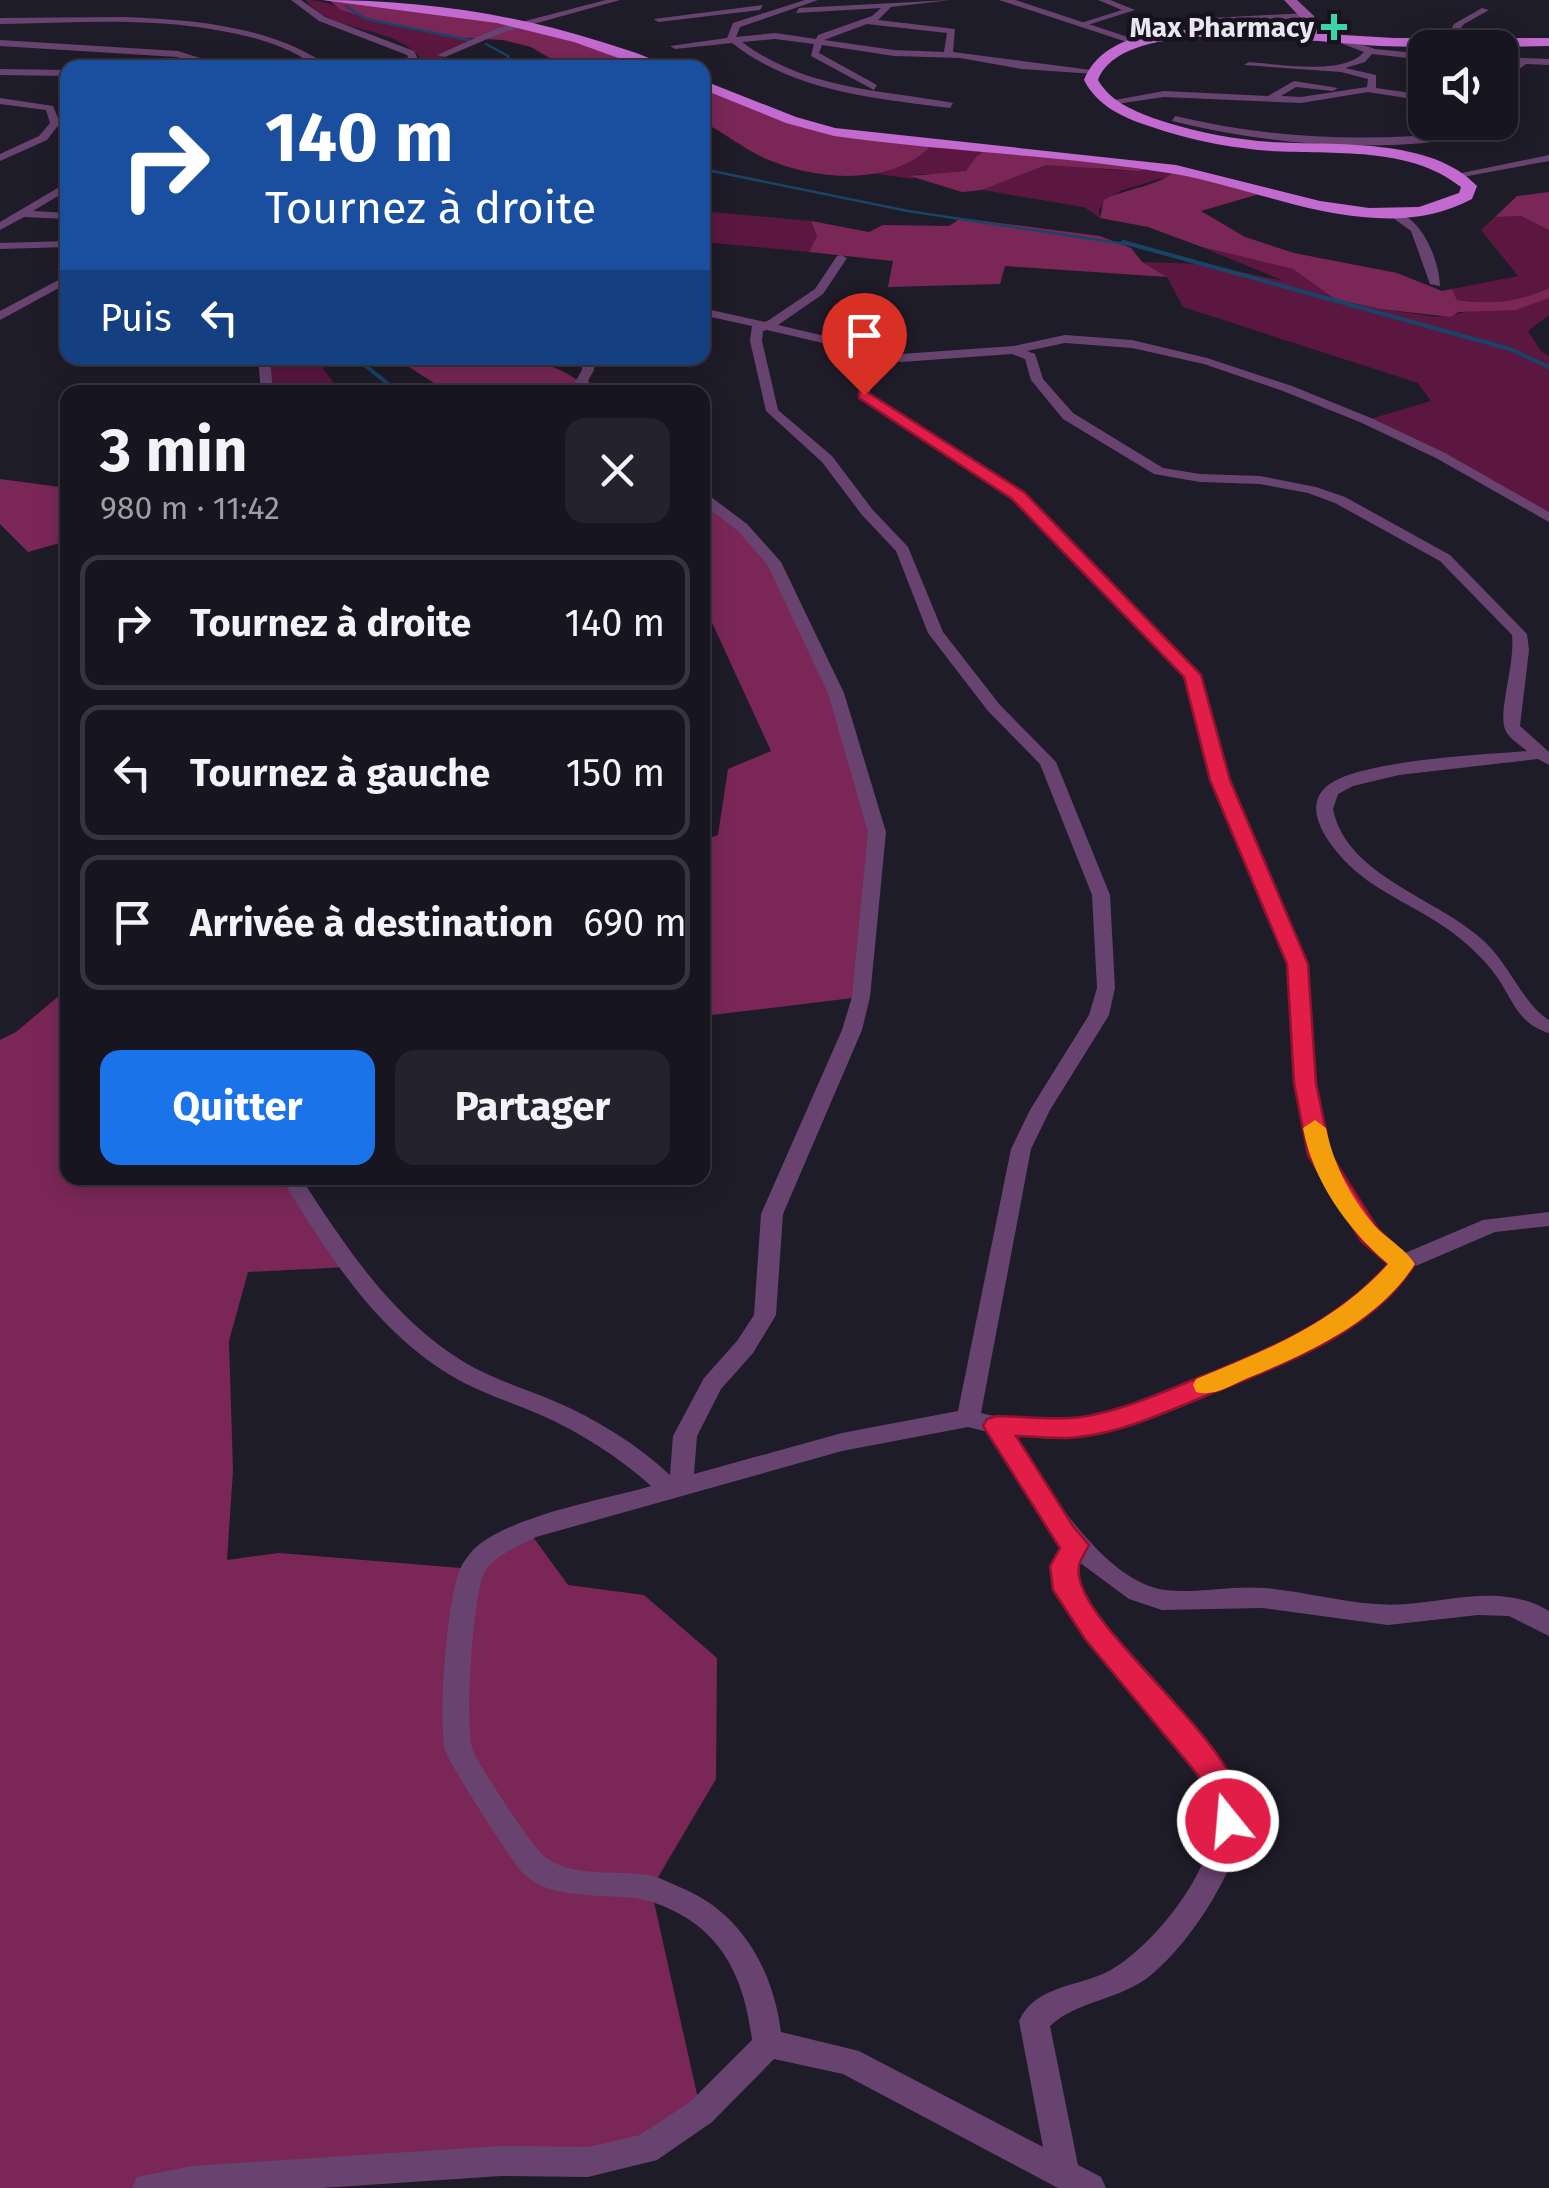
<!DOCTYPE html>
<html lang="fr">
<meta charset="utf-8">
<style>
body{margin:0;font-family:"Fira Sans",sans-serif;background:#24222c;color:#f1f3f6;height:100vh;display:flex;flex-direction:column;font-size:38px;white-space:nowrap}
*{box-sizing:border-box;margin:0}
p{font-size:32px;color:#9e9fa4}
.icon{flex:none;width:55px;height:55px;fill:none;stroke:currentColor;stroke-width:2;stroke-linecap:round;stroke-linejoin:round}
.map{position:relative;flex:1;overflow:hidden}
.side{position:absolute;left:60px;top:385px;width:650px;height:800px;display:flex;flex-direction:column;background:#17151f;border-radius:20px;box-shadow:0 5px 25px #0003,0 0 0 2px #36343d}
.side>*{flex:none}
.top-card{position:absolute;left:60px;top:60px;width:650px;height:305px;border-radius:20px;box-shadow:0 5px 25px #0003,0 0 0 2px #36343d;background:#1a4fa0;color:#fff;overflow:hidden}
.buttons{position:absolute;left:1408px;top:30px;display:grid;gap:20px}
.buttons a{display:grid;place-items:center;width:110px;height:110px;border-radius:20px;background:#17151f;box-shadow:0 5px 25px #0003,0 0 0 2px #36343d;font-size:50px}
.pin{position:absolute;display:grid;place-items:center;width:85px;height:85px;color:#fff;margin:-102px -42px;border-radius:50% 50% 50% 0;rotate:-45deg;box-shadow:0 0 10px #0007}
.pin .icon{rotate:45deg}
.me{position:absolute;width:110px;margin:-55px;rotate:343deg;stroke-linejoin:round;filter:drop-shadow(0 0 8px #0008)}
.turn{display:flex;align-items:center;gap:35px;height:210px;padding:0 40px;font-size:45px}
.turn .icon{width:130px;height:130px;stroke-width:2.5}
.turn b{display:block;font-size:70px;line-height:85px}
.then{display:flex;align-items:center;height:95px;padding:0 40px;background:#0003;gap:20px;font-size:38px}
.round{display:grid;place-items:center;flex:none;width:105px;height:105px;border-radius:20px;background:#24222c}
.overview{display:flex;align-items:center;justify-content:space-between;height:170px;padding:0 40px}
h1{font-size:60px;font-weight:700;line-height:75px}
.button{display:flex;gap:20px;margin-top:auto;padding:20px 40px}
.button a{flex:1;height:115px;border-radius:20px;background:#1a73e8;color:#fff;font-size:40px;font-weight:700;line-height:115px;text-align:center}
.button a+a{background:#24222c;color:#f1f3f6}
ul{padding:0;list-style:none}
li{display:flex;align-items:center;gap:30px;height:135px;margin:0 20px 15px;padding:0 20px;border:5px solid #36343d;border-radius:20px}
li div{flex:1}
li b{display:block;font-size:38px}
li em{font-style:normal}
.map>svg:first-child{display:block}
.green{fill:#5b1740}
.forest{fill:#7a2758}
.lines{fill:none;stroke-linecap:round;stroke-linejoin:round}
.stream-far1{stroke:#184567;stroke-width:2.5}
.stream{stroke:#184567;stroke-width:4}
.minor{fill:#69436f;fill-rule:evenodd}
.tertiary{fill:#69436f;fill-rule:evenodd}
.secondary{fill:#94559d;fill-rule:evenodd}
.trunk{fill:#c36ad0;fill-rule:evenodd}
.route{fill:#e11d48;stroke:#92132f;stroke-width:2.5}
.slow{fill:#f59e0b}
.poi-dot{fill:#3ad4a5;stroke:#16131f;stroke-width:4}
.labels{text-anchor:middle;stroke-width:9;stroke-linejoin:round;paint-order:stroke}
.far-poi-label{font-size:28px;font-weight:bold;fill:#e8e6ef;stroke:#16131f;text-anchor:end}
</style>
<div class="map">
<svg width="1549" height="2188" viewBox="0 0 1549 2188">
<rect width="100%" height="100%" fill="#1f1c29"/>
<!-- green -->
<path class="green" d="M306 0C331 0 349 13 373 20 410 29 446 37 483 40L442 56 451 67H417L421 59C395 24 331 35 306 0Z
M919 142 989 148C980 154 978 159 970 167 959 179 933 173 918 174L913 179 871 173Z
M1046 165C1069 163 1089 168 1111 170 1134 172 1153 167 1176 170L1169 176 1120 191 1099 209 1100 218 1084 207 982 190Z
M702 211 811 221 817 236 809 252 703 242Z
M1521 216 1549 230V288C1520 303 1488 305 1457 300L1452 289 1518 276 1481 230 1495 217Z
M1202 247 1293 269 1336 299 1380 309 1437 317 1549 298V315L1528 331 1541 351 1549 356V518L1370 419 1431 401 1418 383 1183 307 1167 277 1142 262 1204 264 1284 281Z
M315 358 334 383 348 392H267L264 362Z"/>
<!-- forest -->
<path class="forest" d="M329 0 506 19 660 67H565L531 47 503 40 448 37 375 20 341 10Z
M702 84 810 126 919 142 929 148C887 187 813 180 764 158 743 148 724 133 703 122Z
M989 148 1153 167 1139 171 1046 165 982 190 962 192 910 176 966 171 977 156Z
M1176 170 1266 192 1201 211 1245 237 1294 253 1397 273 1442 291 1452 289 1457 300C1489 305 1520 302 1549 288V298L1516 310 1458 312 1451 317 1380 309 1335 299 1293 269 1202 247 1148 227 1100 218 1104 200C1126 188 1158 187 1176 170Z
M1549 192V230L1521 216 1495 217 1517 196Z
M961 218 1100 236 1131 248 1142 262 1167 277 1005 266 1000 284 888 287 893 261 809 252 817 236 811 221 869 232 883 225 949 226Z
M395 358C458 358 543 342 591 392H448Z
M0 479 67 488V541L28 552 0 524Z
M702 497 762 547 836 693 877 832 861 997 703 1016V840L718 835 728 769 771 751 703 603Z
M67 989 68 1178H291L348 1267 248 1272 229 1341 233 1471 227 1560 279 1553 472 1569 528 1530 568 1585 644 1595 717 1658 716 1779 651 1889 701 2112 646 2149 148 2188H0V1040L16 1032Z"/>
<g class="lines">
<!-- stream-far1 -->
<path class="stream-far1" d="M346 6 366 19 474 41
M486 44 508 56 510 68
M702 169 908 211 1132 245"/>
<!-- stream -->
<path class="stream" d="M1123 242 1510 349 1549 367
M356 358 398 392"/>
<!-- minor -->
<path class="minor" d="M291 0H301L325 17 414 51 420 63 417 68H408L410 63 407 55 319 21Z
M606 0H620L504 32 445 57 437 55 498 28Z
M805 0H818L740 27 736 37 775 33 816 39 818 35 872 16 881 8 796 13 799 8 951 0 891 7 878 20 955 29 953 52 1099 71 1094 74 1022 69 960 58 894 56 822 45 819 53 877 85 874 90 811 56 814 44 775 39 742 42C804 89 880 90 953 103L950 108C874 98 795 92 732 43L675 49 670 46 727 38 733 23ZM867 24 947 33 944 52 894 50 824 40Z
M1098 0H1110L1135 10 1081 27V23L1122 10Z
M763 5 760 10 658 22 654 19Z
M1482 8 1489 10 1464 24 1448 44H1442L1454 24Z
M1307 13 1310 18 1195 22 1191 19Z
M125 17C197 20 272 26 332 68 315 68 305 58 290 51 267 40 241 34 216 30 145 17 71 23 0 24V18Z
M1341 37 1375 49 1425 54V60L1372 54 1365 62 1345 68 1376 75V88L1425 95V101L1368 92 1301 103 1164 97 1109 105 1104 102 1164 91 1268 96 1294 81 1338 88 1333 91 1296 87 1281 96 1301 97 1367 87 1368 79 1341 72 1244 65 1249 62C1279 64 1343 76 1364 52L1338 42Z
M0 40 178 51 231 68H215L177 57 0 46Z
M1500 57 1549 59V65L1526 64 1500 83V75L1515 63H1500Z
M0 69 68 70V76L0 75Z
M0 98 53 106 60 123 47 140 0 161V154L39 136 50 123 46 110 0 104Z
M1175 116C1273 139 1369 143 1468 131L1460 122H1471L1479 130 1476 136C1375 154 1270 145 1172 121Z
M1549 155V161L1457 178 1452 175Z
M68 182V190L33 211 68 213V219L24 217 0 230V222Z
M1389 211C1421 212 1439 260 1440 286L1430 284 1411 231 1389 215Z
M68 241V247L0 249V243Z
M841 255 847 258 823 294 778 325 901 354 1014 346 1065 335 1132 340 1207 358 1292 386 1371 418 1445 453 1549 512V522L1436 458 1362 423 1283 391 1204 364 1132 348 1065 343 1027 351 1035 354 1043 379 1073 413 1163 468 1200 474 1260 476 1316 487 1345 497 1450 555 1527 634 1529 650 1520 726 1549 752V765L1538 759 1399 775 1353 786 1338 794 1333 809C1347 878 1440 898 1486 943 1509 965 1525 1006 1549 1020V1033C1520 1025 1514 1003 1499 980 1488 963 1472 948 1457 936 1423 909 1380 895 1349 865 1332 848 1300 810 1326 787 1355 760 1484 755 1527 751 1519 744 1506 737 1504 726 1500 706 1515 663 1512 635L1440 561 1335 503 1308 493 1260 484 1200 482 1154 474 1063 419 1031 380 1025 359 1012 354 901 362 880 357 870 370V394L1023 492 1200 675 1228 780 1306 964 1315 1083 1330 1155 1378 1230 1405 1253 1483 1220 1549 1212V1226L1495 1232 1411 1268 1389 1293 1341 1332 1293 1359 1159 1414 1079 1437 1014 1435C1044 1483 1103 1582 1165 1590 1197 1594 1231 1585 1264 1588 1312 1592 1358 1608 1407 1604 1455 1600 1505 1584 1549 1611V1636L1509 1616 1478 1615 1388 1625 1262 1608 1162 1610 1129 1599 1079 1562 1081 1589 1094 1611C1135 1662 1237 1755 1241 1821 1242 1847 1226 1876 1213 1899 1196 1927 1176 1954 1151 1975 1121 2000 1078 2000 1050 2026L1078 2165 1101 2177 1106 2188H1058L843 2074 774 2059 712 2122 657 2160 588 2177 501 2176 322 2188H132L137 2177 192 2166 501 2146 588 2147 640 2135 690 2102 752 2040C744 1974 719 1924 652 1902 636 1896 616 1897 599 1896 570 1893 544 1894 522 1872 512 1862 447 1760 445 1750 438 1716 447 1600 460 1569 463 1562 468 1556 473 1550 508 1516 603 1500 651 1486 619 1457 581 1433 541 1415 511 1402 478 1392 450 1375 373 1328 327 1252 281 1178H301C347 1249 394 1321 469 1365 496 1380 525 1389 554 1401 596 1419 637 1444 670 1475L673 1436 704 1378 737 1341 754 1315 761 1214 842 1030 852 997 868 832 828 693 767 564 737 530 702 504V493L707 494 747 524 781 562 844 693 886 832 870 997 862 1030 783 1214 776 1315 753 1353 721 1389 697 1436 694 1474 842 1433 958 1411 1011 1149 1030 1110 1089 1015 1097 988 1092 895 1040 764 988 711 928 633 896 551 862 515 822 462 766 411 750 341 752 326 702 315V308L765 322 769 320 815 289 837 256ZM767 330 870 354 858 370 860 398 1013 498 1185 676 1212 780 1288 964 1295 1083 1310 1155 1362 1240 1390 1264C1336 1325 1262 1353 1188 1383 1154 1397 1117 1414 1079 1419 1053 1423 1006 1420 981 1413L1031 1149 1050 1110 1109 1015 1115 988 1110 895 1056 762 1000 705 943 632 908 547 872 509 832 456 778 410 762 341 763 331ZM968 1427 988 1432 1032 1504 1062 1545C1059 1551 1053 1558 1053 1565 1051 1581 1059 1596 1066 1608 1099 1667 1223 1767 1212 1834 1204 1881 1151 1948 1109 1971 1079 1987 1035 1985 1019 2021L1043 2147 859 2051 781 2032C773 1970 742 1914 684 1889 672 1884 660 1877 648 1875 616 1870 572 1878 545 1857 534 1849 479 1766 473 1751 464 1729 473 1590 485 1571 496 1555 519 1546 536 1537L842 1451Z
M68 275V283L0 320V311Z
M258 358H270L273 392H261Z
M583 358H595L594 370 588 381 597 392H584L575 382 582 370Z"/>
<!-- tertiary -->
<path class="tertiary" d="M999 0H1015L1143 42 1133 44Z"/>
<!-- secondary -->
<path class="secondary" d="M1284 0H1297L1314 16 1322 41H1312L1301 18Z"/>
<!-- trunk -->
<path class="trunk" d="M322 0C417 0 511 13 602 42 623 49 649 55 667 68H646L574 42 497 23Z
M1238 29 1394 38H1549V46C1493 47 1437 48 1381 46 1320 44 1125 11 1098 80 1110 101 1132 110 1153 118 1187 130 1222 137 1258 141 1323 147 1429 134 1477 186L1472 199C1442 215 1409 220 1376 218 1307 215 1242 186 1175 174 1062 155 947 152 834 136L786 123 702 89V80L796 117 835 128 1176 165 1320 201 1369 208 1419 207 1459 193 1461 187C1406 143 1324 156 1258 150 1222 146 1186 139 1152 127 1124 118 1098 107 1084 80 1106 25 1189 29 1238 29Z"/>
</g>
<!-- route -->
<path class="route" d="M864 390 1024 492 1201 675 1230 780 1308 964 1316 1083 1331 1155 1378 1229 1415 1264C1370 1336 1277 1366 1203 1397 1164 1413 1120 1433 1078 1437 1058 1440 1036 1436 1016 1436L1073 1526 1089 1545C1086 1551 1080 1560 1079 1566 1068 1626 1272 1761 1239 1831L1228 1835 1217 1831 1207 1793 1198 1775 1085 1639 1053 1590 1050 1566 1060 1548 983 1426 987 1419 996 1416C1023 1416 1054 1421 1081 1417 1121 1411 1160 1393 1198 1378 1268 1350 1337 1322 1388 1264L1361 1241 1308 1155 1294 1083 1287 964 1210 780 1184 677 1012 499 859 398V392Z"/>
<!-- slow -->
<path class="slow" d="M1315 1120 1326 1128C1333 1164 1354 1205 1380 1231 1392 1242 1406 1250 1415 1264 1379 1321 1309 1353 1248 1378 1232 1385 1214 1397 1196 1392L1193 1385 1196 1379C1267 1350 1336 1322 1388 1264 1347 1229 1313 1181 1303 1128Z"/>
<!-- markers -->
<path class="poi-dot" d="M1329 12h10v10h10v10h-10v10h-10v-10h-10v-10h10z"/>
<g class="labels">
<!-- far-poi labels -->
<g class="far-poi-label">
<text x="1314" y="37">Max Pharmacy</text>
</g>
</g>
</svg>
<div class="buttons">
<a><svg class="icon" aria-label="sound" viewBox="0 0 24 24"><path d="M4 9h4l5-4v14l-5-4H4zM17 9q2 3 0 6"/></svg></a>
</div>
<div class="pin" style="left:864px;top:395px;background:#d93025"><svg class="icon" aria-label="arrive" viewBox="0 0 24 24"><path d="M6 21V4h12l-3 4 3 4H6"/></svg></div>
<svg class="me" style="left:1228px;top:1821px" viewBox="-20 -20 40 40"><circle r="17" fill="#e11d48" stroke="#fff" stroke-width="3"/><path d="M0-11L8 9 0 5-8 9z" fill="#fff"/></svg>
<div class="top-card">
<div class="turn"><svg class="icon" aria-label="right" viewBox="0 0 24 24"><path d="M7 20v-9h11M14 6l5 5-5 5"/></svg><div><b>140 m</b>Tournez à droite</div></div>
<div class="then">Puis<svg class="icon" aria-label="left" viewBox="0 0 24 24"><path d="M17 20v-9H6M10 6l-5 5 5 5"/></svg></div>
</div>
<section class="side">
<div class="overview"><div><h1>3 min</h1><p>980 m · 11:42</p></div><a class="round"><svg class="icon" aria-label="close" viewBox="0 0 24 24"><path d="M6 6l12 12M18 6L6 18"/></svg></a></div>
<ul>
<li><svg class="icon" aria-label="right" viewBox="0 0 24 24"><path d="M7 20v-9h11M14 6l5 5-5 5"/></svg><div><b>Tournez à droite</b></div><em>140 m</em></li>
<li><svg class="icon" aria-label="left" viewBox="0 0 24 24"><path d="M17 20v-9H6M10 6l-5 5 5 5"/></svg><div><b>Tournez à gauche</b></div><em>150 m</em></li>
<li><svg class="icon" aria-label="arrive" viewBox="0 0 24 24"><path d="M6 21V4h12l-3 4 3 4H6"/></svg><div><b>Arrivée à destination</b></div><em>690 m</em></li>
</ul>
<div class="button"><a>Quitter</a><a>Partager</a></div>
</section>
</div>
